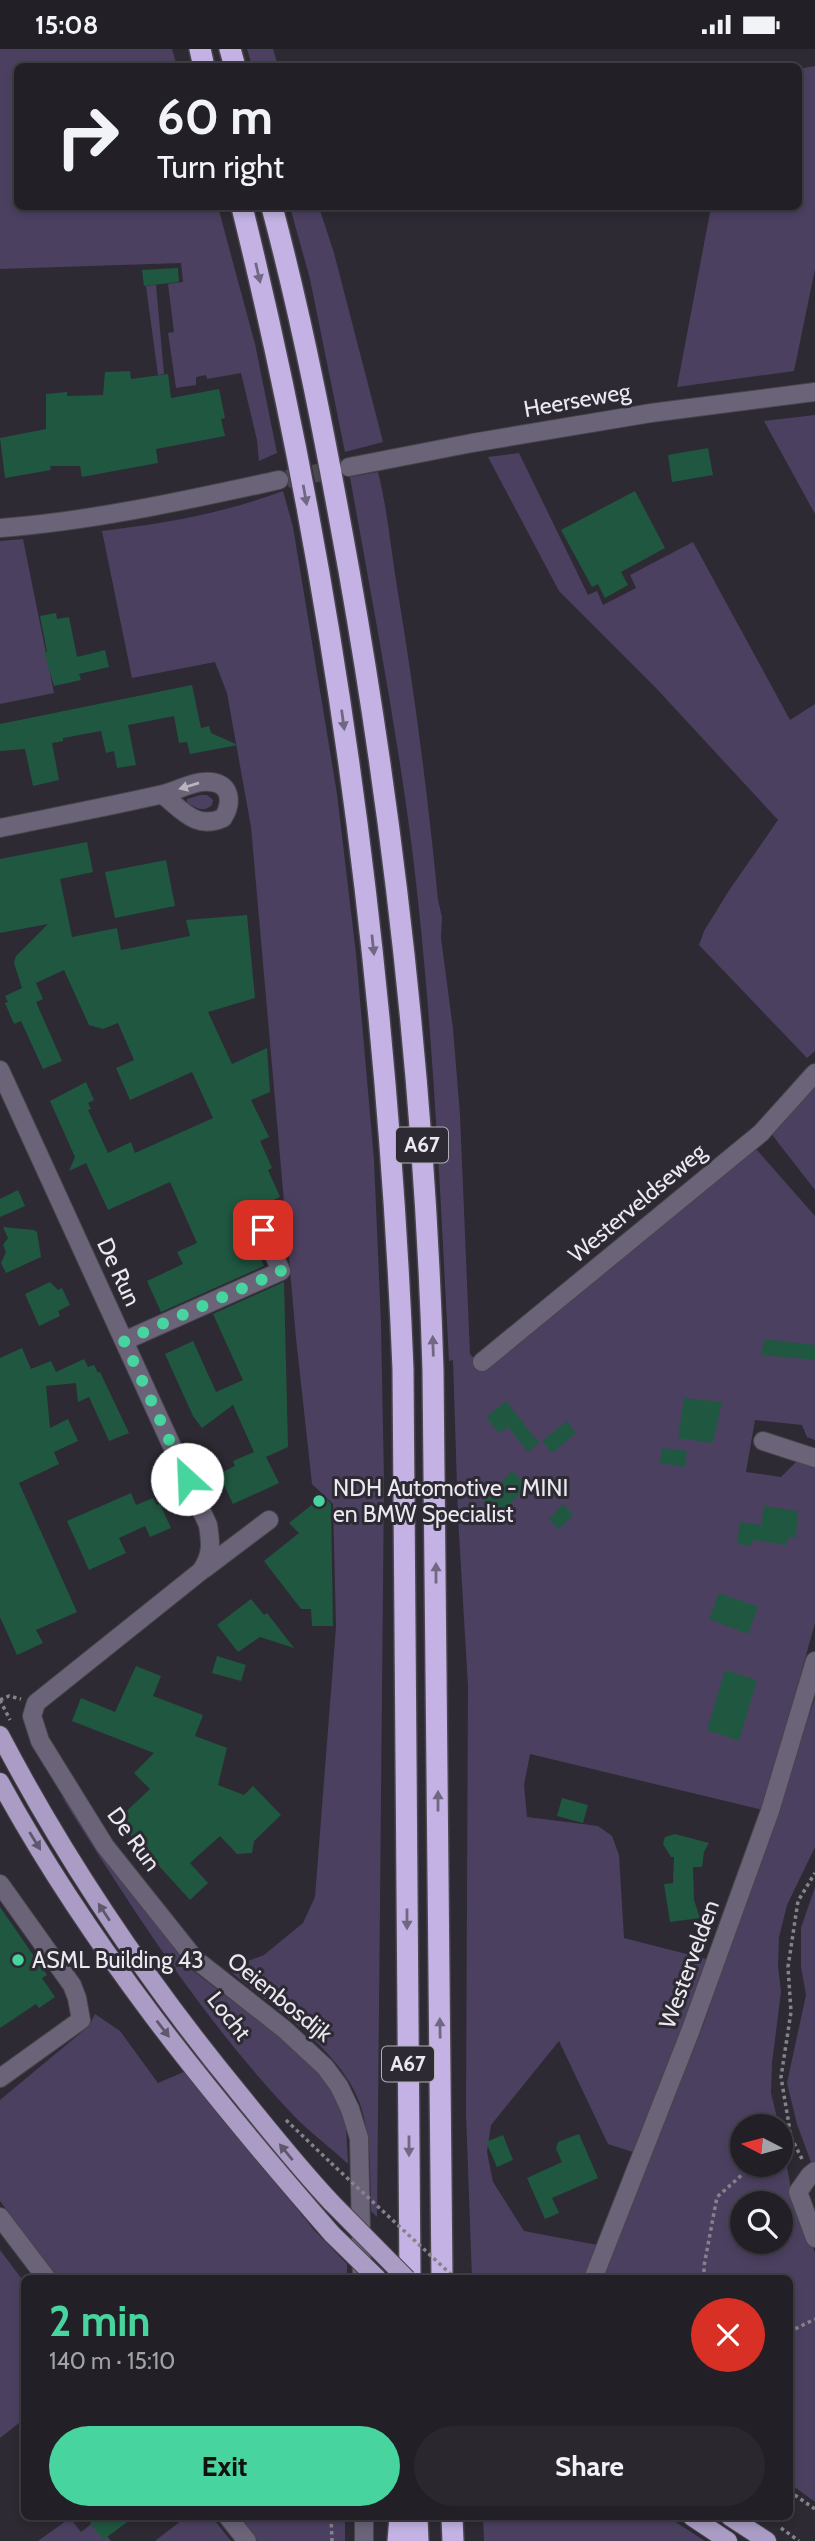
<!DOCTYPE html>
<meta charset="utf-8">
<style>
body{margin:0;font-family:Cabin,sans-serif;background:#2a282e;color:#f1f3f6;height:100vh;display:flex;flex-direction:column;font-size:26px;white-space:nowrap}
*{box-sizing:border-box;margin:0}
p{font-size:23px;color:#a2a3a7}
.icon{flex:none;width:38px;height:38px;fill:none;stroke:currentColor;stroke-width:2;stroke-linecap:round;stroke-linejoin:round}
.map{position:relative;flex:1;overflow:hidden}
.sheet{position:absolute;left:21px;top:2226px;width:772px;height:245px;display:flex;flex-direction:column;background:#222026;border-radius:10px;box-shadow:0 4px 10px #0003,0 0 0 2px #3f3e43}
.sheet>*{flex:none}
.banner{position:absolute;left:14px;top:14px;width:788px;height:147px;border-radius:10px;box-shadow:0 4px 10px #0003,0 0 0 2px #3f3e43;background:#222026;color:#f1f3f6;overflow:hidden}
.needle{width:46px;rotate:276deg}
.controls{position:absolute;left:730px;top:2065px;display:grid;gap:14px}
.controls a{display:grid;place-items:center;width:63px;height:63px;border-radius:50%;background:#222026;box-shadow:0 4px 10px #0003,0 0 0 2px #3f3e43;font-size:35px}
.pin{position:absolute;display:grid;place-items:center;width:60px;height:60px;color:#fff;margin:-30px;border-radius:14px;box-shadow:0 4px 10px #0006}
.me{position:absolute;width:77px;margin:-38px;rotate:335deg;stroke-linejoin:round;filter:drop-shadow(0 0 5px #0008)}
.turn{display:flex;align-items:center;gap:24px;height:147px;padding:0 28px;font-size:32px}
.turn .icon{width:91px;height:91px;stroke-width:2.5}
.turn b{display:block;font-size:49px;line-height:60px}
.round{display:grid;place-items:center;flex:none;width:74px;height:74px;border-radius:37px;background:#2a282e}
.head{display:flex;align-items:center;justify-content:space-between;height:119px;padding:0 28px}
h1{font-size:42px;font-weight:700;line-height:52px;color:#47d49e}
.primary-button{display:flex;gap:14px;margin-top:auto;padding:14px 28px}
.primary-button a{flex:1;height:80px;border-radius:42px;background:#47d49e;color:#111;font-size:28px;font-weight:700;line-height:80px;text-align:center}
.primary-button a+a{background:#2a282e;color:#f1f3f6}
.status{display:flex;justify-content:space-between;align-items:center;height:49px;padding:0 35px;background:#222026;direction:ltr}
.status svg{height:19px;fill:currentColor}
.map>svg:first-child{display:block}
.green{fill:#4c4060;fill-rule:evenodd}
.building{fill:#205741}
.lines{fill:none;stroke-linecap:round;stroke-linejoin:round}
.minor-tunnel{stroke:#4a474f;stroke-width:18;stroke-dasharray:18 9;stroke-linecap:butt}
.minor-casing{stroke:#48454d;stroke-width:20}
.major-casing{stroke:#48454d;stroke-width:20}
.highway-casing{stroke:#48454d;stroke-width:24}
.path{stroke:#85828a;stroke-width:3.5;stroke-dasharray:3.5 3.5;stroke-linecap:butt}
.minor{stroke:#6b6478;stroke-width:18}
.major{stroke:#aa9cc4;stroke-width:18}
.highway{stroke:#c3b2e3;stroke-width:21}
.major-bridge-casing{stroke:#48454d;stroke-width:20;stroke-linecap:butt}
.path-bridge{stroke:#85828a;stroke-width:3.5;stroke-dasharray:3.5 3.5;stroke-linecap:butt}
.major-bridge{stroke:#aa9cc4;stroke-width:18}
.oneway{fill:#706782}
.oneway2{fill:#b8b4bf}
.oneway3{fill:#5f586d}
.route{stroke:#47d49e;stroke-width:12;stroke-dasharray:0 21.6}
.poi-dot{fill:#47d49e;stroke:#2d2a33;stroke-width:2.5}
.labels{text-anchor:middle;stroke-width:6;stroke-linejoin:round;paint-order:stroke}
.shield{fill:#2d2a33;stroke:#b2b0b7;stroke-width:2}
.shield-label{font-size:21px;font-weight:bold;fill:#ebe9ef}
.street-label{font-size:23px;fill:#ebe9ef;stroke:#2d2a33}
.poi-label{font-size:23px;fill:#ebe9ef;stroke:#2d2a33;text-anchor:start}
</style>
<div class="status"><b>15:08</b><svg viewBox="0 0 49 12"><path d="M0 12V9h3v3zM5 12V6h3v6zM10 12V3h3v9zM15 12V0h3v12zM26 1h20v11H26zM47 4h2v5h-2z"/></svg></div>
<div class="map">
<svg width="815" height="2492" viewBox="0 0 815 2492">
<rect width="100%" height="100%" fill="#2d2a33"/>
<!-- green -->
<path class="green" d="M0 0H172L177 17 18 18V158H218L255 295 277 404 259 412 257 391 241 324 207 330 206 326 196 328V336L176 339 168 284 174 283 168 235 183 233 181 214 0 220Z
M247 0H273L278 17H252Z
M815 17V220L794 322 677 338 711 158H798V20Z
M290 158H319L334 204 383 393 345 403 310 230Z
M156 236 164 325 158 326 146 237Z
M815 366V465L764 372Z
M519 404 588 546 597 542 603 556 636 539 630 526 693 493 790 671 815 655V1002L807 1009 699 896 704 882 730 840 778 771 656 639 559 542 488 408Z
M378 423C388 463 391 503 398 544 415 646 428 748 438 851L442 868 441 889 453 980 460 1066 470 1305 483 1319 529 1287 743 1108 757 1101 815 1167V1391L807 1388 802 1376 755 1371 746 1423 781 1428 797 1412 815 1418V1574L763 1761 530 1705 524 1736 527 1768 598 1777 612 1787 619 1806 624 1889 710 1911 633 2103 608 2095 559 1992 491 2076 487 2103 493 2133 524 2182 603 2197 588 2229H472L466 2064 468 1637 458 1468 453 1311 449 1312C440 1141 433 969 412 799 396 675 372 552 350 428Z
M283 442 293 478 337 745 356 905 374 1111 381 1275 384 1433 377 2168 371 2162C370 2127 372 2089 360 2055 341 2001 274 1959 231 1923L245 1913 264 1906 303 1874 315 1848 336 1578 333 1455 312 1435 296 1289 251 778 227 644 215 613 132 629 102 482C168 474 220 465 283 442Z
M23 490 54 644 0 655V492Z
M200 746H207L213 751 212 756C203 764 197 759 187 754V750Z
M815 1030V1141L773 1087 774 1076Z
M815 1649V1798L787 1856 779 1888 778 1917 781 1943 772 2014 771 2044 779 2077H742V2116H780L781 2085 794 2157 815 2203V2453L789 2434V2230H599L703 1977ZM742 2154H780V2193H742Z
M60 1745 188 1918 297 2001 316 2019 335 2045 346 2078 348 2115C331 2099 312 2085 296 2069 203 1972 131 1858 60 1745Z
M815 1838V2113L812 2116 797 2075 787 2034 806 1946 801 1918V1879Z
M95 1965 120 1982 158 2034 186 2022 314 2181 347 2215V2229H57L0 2152V2051L89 1977Z
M0 2201 24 2233V2370L0 2389Z
M186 2468H212L231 2492H155Z
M238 2468H345V2492H258Z
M483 2468H668L705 2492H484Z
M70 2469 81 2483 95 2472 111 2492H38Z"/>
<!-- building -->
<path class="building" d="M178 219 179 233 144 237 142 221Z
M130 322 131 330 168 325 171 349 219 340 225 369 221 370 225 387 156 400 158 414 125 420 82 428 80 417H50L51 421 5 429 0 389 46 380V345L67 343V347L103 346 105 323Z
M708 399 713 426 672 433 668 406Z
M635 442 665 499 621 523 628 536 605 549 598 535 592 538 561 481Z
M56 564 57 570 69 568 77 608 105 601 109 618 79 625 81 631 54 637 44 603H47L40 567Z
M192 636 201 679 209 677 211 684 238 696 190 705 187 693 179 694 174 667 128 676 136 716 117 719 114 702 106 704 101 682 63 689V692L52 694 59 731 33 737 25 700 0 702V675Z
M87 793 93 823 60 830 72 888 117 879 121 901 190 887 186 871 247 866 255 949 208 963 232 1015 267 999 270 1043 251 1051 269 1088 260 1092 272 1119 268 1121 280 1148 241 1166 264 1217 161 1263 147 1232 183 1215 177 1203 197 1194 170 1133 108 1161 86 1114 69 1122 75 1108 50 1052 86 1033 94 1051 88 1054 91 1060 88 1061 108 1104 131 1093 135 1104 213 1069 192 1023 130 1051 116 1019 134 1011 118 974 103 980 89 976 64 921 36 934 43 950 36 953 62 1012 43 1020 21 972 14 975 5 954 8 953 5 947 22 939 14 914 16 907 48 875 0 884V810Z
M166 811 175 857 115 869 105 823Z
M18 1141 25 1157 0 1168V1150Z
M3 1178 34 1181 37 1183 41 1208 6 1224 1 1214 6 1203 3 1196 8 1189Z
M50 1233 58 1241 62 1239 70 1256 58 1262 60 1267 39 1277 25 1245Z
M284 1233 288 1398 266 1408 279 1434 233 1455 219 1425 235 1417 233 1412 254 1403 233 1356 202 1379 193 1367 165 1305 193 1292 216 1343 243 1331 213 1265Z
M764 1290 815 1296V1311L761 1306Z
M22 1299 31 1320 51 1312 56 1323 84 1310 88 1318 94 1316 98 1324 100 1323 129 1384 109 1392 89 1348 78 1353 76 1334 46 1337 50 1379 68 1370 78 1392 54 1403 59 1415 19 1434 77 1563 36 1581 43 1594 17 1606 0 1568V1309Z
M684 1349 722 1353 713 1394 678 1389Z
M506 1352 539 1394 528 1403 508 1378 499 1384 486 1368Z
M567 1372 576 1384 552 1404 542 1392Z
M662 1399 687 1402 685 1418 660 1414Z
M512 1422 527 1437 499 1467 483 1452Z
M131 1444 136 1456 153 1449 157 1456 160 1455 171 1479 150 1488 145 1477 119 1489 126 1504 89 1521 67 1472Z
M324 1446 331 1455 333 1577H312L311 1560H301L264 1512 299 1484 289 1474Z
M563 1455 573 1466 559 1480 549 1470Z
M764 1457 798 1462 796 1489 788 1488 787 1496 753 1491 751 1497 737 1495 740 1473 761 1476Z
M719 1544 758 1558 748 1585 709 1570Z
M251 1550 264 1566 267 1564 294 1599 260 1588 238 1603 217 1576Z
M217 1607 246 1616 241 1632 212 1624Z
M136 1617 161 1627 153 1647 203 1666 195 1687 227 1699 218 1736 244 1746 253 1737 281 1766 254 1792 252 1804 237 1805 220 1787 190 1814 208 1834 190 1851 117 1771 150 1740 134 1724 154 1704 72 1672 81 1649 115 1663Z
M725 1621 757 1631 739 1692 707 1681Z
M562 1749 588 1756 583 1774 557 1767Z
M675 1785 709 1794 704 1803 702 1818H693L694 1851 700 1869 670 1873 664 1835 673 1834 674 1808H671L663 1795 665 1788Z
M0 1858 47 1926 42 1929 55 1948 39 1959 36 1955 0 1979Z
M579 2085 598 2129 552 2149 559 2164 545 2170 527 2129 562 2113 556 2100 558 2093Z
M503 2086 513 2111 497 2118 486 2093Z
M99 2468H134L103 2491 90 2474Z"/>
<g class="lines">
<!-- minor-tunnel -->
<path class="minor-tunnel" d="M287 430 342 419"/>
<!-- minor casing -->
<g class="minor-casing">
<path id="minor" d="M349 418 472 394 651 364 815 343
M0 479C94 472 187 451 279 431
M0 779C53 768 106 758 159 746 176 743 193 731 211 733 232 735 232 755 223 769 196 781 182 761 163 746
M0 1021 208 1476C211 1495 212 1506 201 1522L36 1654 32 1667 40 1692 105 1797 195 1910 284 1980 325 2018 339 2037 350 2060 359 2089 362 2230
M124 1292 281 1222 263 1181
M482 1313 761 1084 815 1024
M763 1392 815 1409
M204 1520 269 1471
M0 1835 72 1936 77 1949 81 1971 0 2029
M815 2122 810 2126 798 2143 815 2189
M0 2168 47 2230
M593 2230 690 1983 770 1762 815 1612
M228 2468 247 2492
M364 2468V2492"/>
</g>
<!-- major casing -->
<g class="major-casing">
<path id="major" d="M0 1686C67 1814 147 1932 239 2044 269 2081 299 2119 332 2154
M0 1733C90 1898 209 2044 332 2185
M692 2468 728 2492
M730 2468 767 2492"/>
</g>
<!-- highway casing -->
<g class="highway-casing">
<path id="highway" d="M200 0 204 18
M230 0 235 18
M242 158C336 539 387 928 403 1320L410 2230
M272 158C304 278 327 400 349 522 396 787 425 1052 433 1321L442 2230
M417 2468 418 2492
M452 2468 453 2492
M398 2492 400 2468"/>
</g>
<!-- path -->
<path class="path" d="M0 1651 10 1671
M0 1651 9 1647 21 1650
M286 2071 331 2114
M780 2096 791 2088
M802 2110 791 2088 781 2028 791 1963 788 1918 798 1852 815 1824
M704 2230V2217L717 2148 753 2116
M789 2283 815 2270
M789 2442 815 2460
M331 2468 332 2492
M781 2479 799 2492"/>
<!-- minor -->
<use href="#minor" class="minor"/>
<!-- major -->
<use href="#major" class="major"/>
<!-- highway -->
<use href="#highway" class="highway"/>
<!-- major-bridge casing -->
<g class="major-bridge-casing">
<path id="major-bridge" d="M332 2154 407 2230
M332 2185 378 2230"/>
</g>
<!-- path-bridge -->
<path class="path-bridge" d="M331 2114 456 2230"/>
<!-- major-bridge -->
<use href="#major-bridge" class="major-bridge"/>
</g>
<!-- one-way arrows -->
<defs><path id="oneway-solid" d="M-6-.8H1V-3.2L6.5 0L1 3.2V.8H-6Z" transform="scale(1.75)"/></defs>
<g class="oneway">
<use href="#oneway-solid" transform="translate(258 224) rotate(77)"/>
<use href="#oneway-solid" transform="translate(305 446) rotate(80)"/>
<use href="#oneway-solid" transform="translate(343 671) rotate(82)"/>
<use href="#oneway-solid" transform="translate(373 896) rotate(84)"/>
<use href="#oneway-solid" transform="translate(433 1297) rotate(-92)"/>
<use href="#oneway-solid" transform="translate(436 1524) rotate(-90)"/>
<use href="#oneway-solid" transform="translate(438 1752) rotate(-90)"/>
<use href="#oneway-solid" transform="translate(407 1870) rotate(90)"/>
<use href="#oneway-solid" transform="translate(440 1979) rotate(-91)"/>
<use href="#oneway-solid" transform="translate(409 2097) rotate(90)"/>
</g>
<use class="oneway2" href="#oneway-solid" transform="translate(189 737) rotate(163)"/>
<g class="oneway3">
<use href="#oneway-solid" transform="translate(35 1792) rotate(58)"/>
<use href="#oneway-solid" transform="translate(104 1863) rotate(-123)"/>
<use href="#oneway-solid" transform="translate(163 1980) rotate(53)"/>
<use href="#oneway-solid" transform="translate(286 2103) rotate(-129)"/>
</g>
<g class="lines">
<!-- route -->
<path class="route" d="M187 1430 124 1292 281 1222 263 1181"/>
</g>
<!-- markers -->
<g class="poi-dot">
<circle cx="319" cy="1452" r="7"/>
<circle cx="18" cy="1911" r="7"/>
</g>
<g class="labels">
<!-- shield labels -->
<g class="shield">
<rect x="396" y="1078.5" width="52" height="35" rx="5"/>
<rect x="382" y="1997.5" width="52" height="35" rx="5"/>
</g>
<g class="shield-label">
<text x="422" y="1103">A67</text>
<text x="408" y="2022">A67</text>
</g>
<!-- street labels -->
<g class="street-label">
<text transform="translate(577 351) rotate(-10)" y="8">Heerseweg</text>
<text transform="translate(637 1154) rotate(-40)" y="8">Westerveldseweg</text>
<text transform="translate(119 1223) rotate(65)" y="8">De Run</text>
<text transform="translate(134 1790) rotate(54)" y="8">De Run</text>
<text transform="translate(689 1915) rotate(-70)" y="8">Westervelden</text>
<text transform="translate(280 1948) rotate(39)" y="8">Oeienbosdijk</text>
<text transform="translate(229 1967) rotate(52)" y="8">Locht</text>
</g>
<!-- poi labels -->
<g class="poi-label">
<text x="333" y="1447">NDH Automotive - MINI<tspan x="333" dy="26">en BMW Specialist</tspan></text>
<text x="32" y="1919">ASML Building 43</text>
</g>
</g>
</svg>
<div class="controls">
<a><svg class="needle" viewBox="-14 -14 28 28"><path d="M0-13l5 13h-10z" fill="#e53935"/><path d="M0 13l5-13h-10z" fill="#a2a3a7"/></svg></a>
<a><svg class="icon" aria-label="search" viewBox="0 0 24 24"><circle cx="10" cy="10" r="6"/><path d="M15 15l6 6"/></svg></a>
</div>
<div class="pin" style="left:263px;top:1181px;background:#d93025"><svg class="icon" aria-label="arrive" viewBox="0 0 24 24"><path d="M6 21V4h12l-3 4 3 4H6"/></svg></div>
<svg class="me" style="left:187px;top:1430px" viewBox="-20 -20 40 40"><circle r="19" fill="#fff"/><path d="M0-13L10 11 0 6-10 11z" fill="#47d49e"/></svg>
<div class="banner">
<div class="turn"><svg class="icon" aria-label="right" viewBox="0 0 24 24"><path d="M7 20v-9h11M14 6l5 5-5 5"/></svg><div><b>60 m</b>Turn right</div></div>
</div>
<section class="sheet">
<div class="head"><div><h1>2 min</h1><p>140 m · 15:10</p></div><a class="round" style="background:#d93025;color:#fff"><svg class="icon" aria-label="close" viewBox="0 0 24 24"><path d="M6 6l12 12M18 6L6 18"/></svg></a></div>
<div class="primary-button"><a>Exit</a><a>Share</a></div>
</section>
</div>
